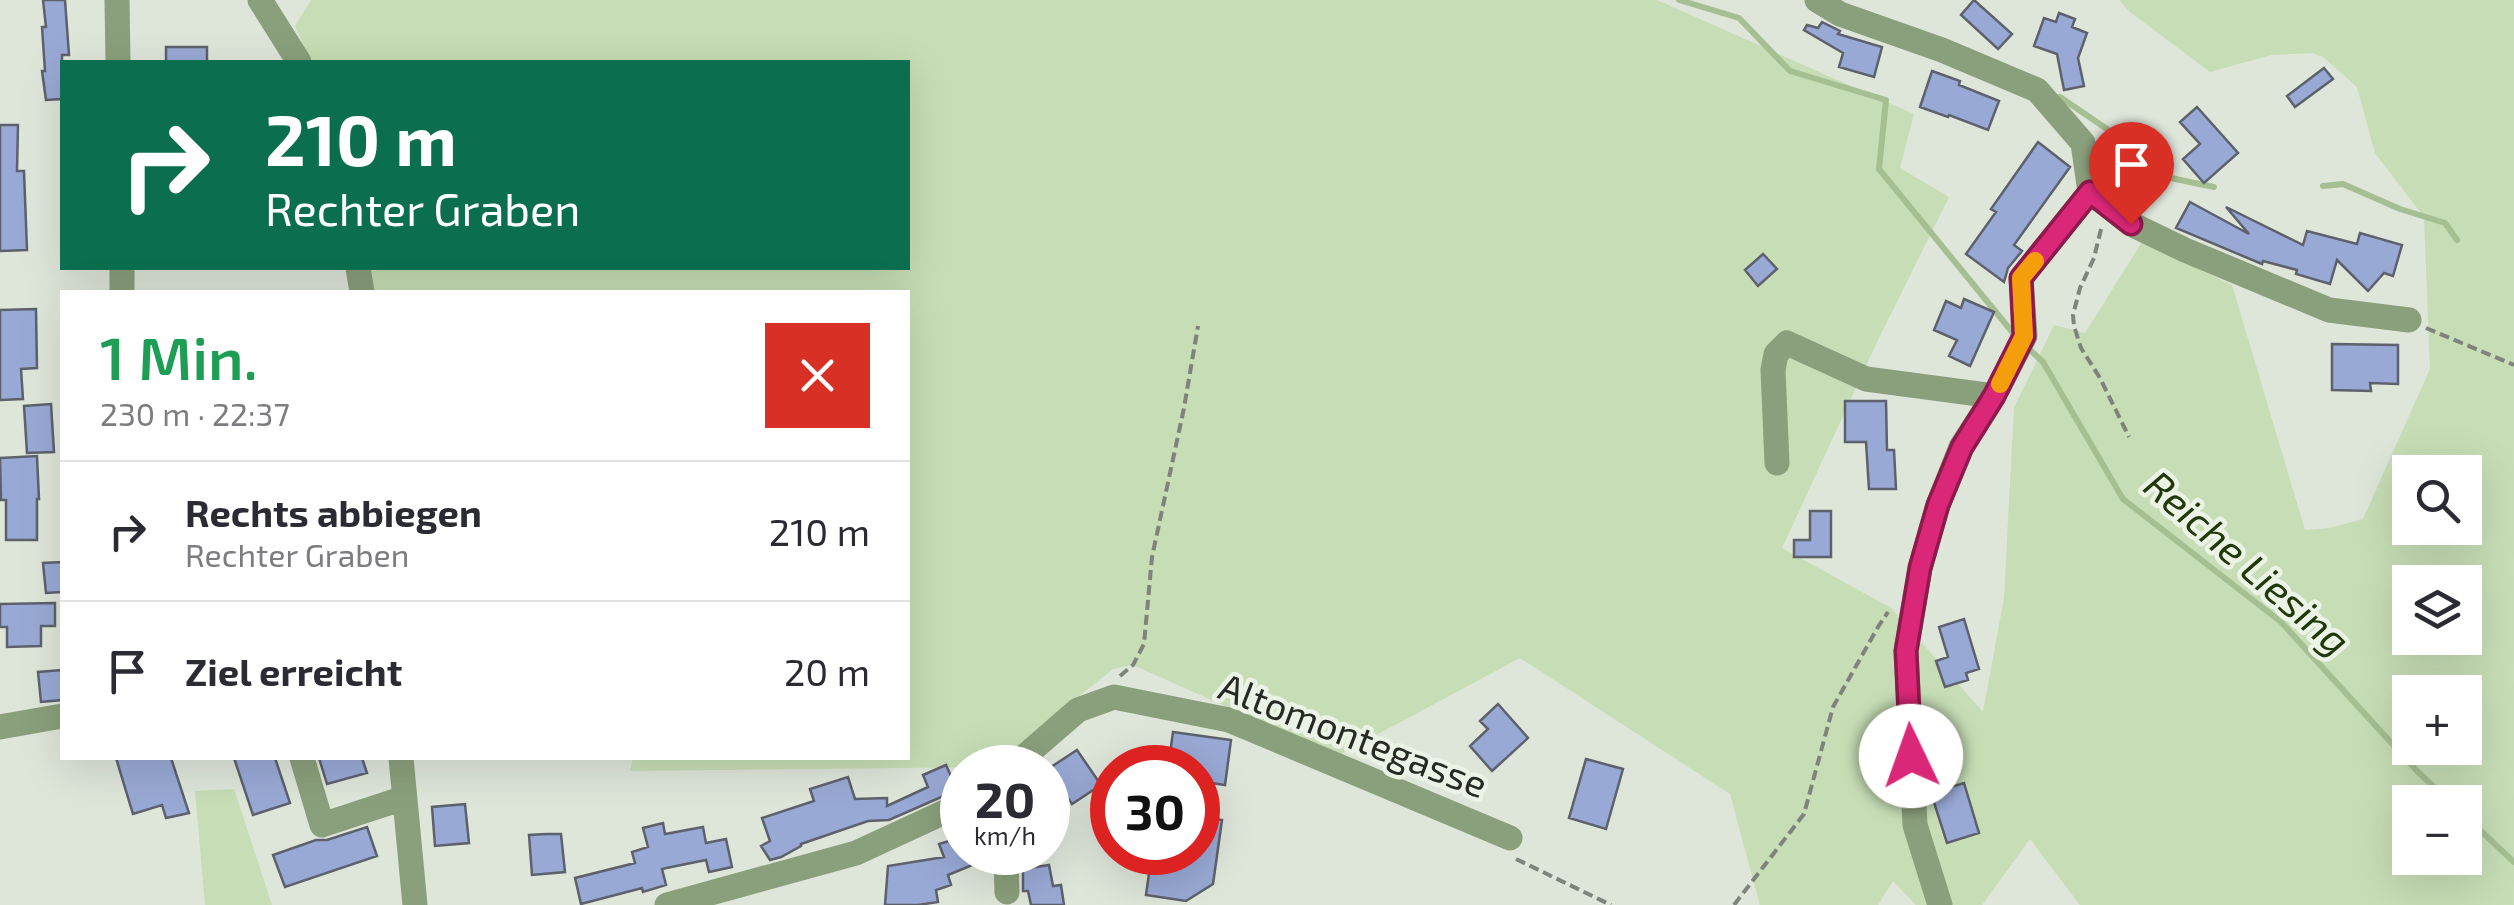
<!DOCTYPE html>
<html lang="de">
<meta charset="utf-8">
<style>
body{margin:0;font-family:"Exo 2",sans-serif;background:#f2f2f3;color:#2b2b33;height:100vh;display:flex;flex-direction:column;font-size:38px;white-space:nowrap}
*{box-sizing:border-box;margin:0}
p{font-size:32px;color:#7c7c81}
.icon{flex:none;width:55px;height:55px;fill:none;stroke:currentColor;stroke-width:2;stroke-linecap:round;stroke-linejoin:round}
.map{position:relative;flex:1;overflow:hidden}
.side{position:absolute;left:60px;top:290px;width:850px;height:470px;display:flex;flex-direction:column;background:#fff;border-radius:0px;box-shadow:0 10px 40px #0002}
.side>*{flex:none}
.guide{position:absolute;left:60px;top:60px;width:850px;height:210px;border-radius:0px;box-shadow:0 10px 40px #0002;background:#0b6e4f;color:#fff;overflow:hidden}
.controls{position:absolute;left:2392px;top:455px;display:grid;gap:20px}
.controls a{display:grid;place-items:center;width:90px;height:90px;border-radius:0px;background:#fff;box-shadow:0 10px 40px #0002;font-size:50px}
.speed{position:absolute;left:940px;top:745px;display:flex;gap:20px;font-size:50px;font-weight:700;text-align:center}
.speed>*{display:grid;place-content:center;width:130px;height:130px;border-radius:50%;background:#fff;box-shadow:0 10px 40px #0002;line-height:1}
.speed small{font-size:25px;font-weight:400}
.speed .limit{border:15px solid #d22;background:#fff;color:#111}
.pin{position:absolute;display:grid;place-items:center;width:85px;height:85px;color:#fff;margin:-102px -42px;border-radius:50% 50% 50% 0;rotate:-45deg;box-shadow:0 0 10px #0007}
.pin .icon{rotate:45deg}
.me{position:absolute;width:110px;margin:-55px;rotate:357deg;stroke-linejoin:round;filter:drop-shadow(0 0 8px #0008)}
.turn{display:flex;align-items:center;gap:35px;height:210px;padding:0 40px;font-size:45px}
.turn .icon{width:130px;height:130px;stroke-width:2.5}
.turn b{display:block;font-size:70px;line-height:85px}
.round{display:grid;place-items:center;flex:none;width:105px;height:105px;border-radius:0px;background:#f2f2f3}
.overview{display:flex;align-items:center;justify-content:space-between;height:170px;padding:0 40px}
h1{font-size:60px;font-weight:600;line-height:75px;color:#1e9e55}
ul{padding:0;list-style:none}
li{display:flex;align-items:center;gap:30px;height:140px;padding:0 40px;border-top:2px solid #e1e1e2}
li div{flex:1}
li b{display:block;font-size:38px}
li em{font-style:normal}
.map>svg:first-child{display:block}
.green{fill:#c6ddb5;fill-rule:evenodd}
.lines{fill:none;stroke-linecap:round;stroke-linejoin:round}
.stream{stroke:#a5bf92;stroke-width:6}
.building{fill:#99a9d5;stroke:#5d616c;stroke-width:2.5}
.path{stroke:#7e837b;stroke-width:4;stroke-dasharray:10 5;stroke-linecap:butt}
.minor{stroke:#8a9f7b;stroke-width:25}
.route-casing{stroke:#8e194d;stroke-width:25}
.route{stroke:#db2777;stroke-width:18}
.slow{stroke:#f59e0b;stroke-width:18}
.labels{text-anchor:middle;stroke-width:9;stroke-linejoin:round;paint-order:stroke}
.street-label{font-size:38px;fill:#262924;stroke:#ebf3e6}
.water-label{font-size:40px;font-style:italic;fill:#213808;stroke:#ebf3e6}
</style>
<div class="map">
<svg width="2514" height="905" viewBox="0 0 2514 905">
<rect width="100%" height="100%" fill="#dee5d9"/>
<!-- green -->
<path class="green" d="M311 0H1657L1914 114 1900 168 1949 197 1878 340 1782 548 1891 608 1983 712 2004 598 2014 408 2054 325 2085 333 2142 242 2232 285 2305 530 2330 528 2363 519 2430 369 2424 217 2375 153 2357 87 2323 57 2312 53 2271 55 2210 72 2130 12 2119 0H2514V905H2080L2030 839 1982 905H1916L1893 881 1878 905H1760L1730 794 1520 658 1337 756 1133 665 1113 669 991 767 630 771 633 758H908V292H373L368 268H908V62H311L295 26ZM2410 472H2465V528H2410ZM2410 582H2465V638H2410ZM2410 692H2465V748H2410ZM2410 802H2465V858H2410Z
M234 789 272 905H205L195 791Z"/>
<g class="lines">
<!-- stream -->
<path class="stream" d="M1679 0 1739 18 1790 71 1886 100 1879 169 2013 333
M2060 97 2126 142
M2146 163 2161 176 2214 187
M2323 186 2343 184 2400 209 2445 223 2457 240
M2029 349 2043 362 2123 499 2281 622 2417 771 2450 802
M2465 816 2514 862"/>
</g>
<!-- building -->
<path class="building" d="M43 0H65L69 55H62V99L46 100 42 71H45L42 27H46Z
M1974 0 2012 34 1998 49 1961 15Z
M2059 13 2075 19 2072 27 2087 33 2078 58 2084 86 2064 90 2057 54 2034 46 2044 18 2056 22Z
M1822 22 1840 31 1838 34 1882 47 1874 77 1839 67 1843 53 1804 30 1807 25 1818 28Z
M166 47H207V62H166Z
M2324 68 2333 79 2295 107 2287 96Z
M1932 71 1960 81 1959 85 1999 101 1988 130 1949 115 1948 117 1920 107Z
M2197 107 2238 153 2204 183 2183 159 2200 144 2180 122Z
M0 125H18L17 171H24L27 250 0 251Z
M2038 142 2070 167 2014 245 2022 251 2008 268 2004 282 1966 254 1996 212 1991 209Z
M2190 202 2249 234 2226 207 2303 245 2307 231 2357 244 2360 233 2402 245 2393 276 2384 273 2368 291 2337 260 2330 284 2296 274 2297 270 2263 261 2262 264 2176 228Z
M1763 254 1777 269 1758 286 1745 270Z
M1964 299 1994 312 1970 366 1949 356 1957 340 1934 330 1946 301 1961 308Z
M36 309 37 368 21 369 23 399 0 400V310Z
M2332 344 2398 345V384L2370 383 2371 391 2332 390Z
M1845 401H1886L1887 450H1894L1896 489H1869L1866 442H1845Z
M51 404 54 452 27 453 24 406Z
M37 456 39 499H37V540H6V500H1L0 458Z
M1810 511H1831V557H1794V540H1810Z
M62 562V592L46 593 43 563Z
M55 603V626H41V646L7 647V627H0V604Z
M1964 619 1979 669 1966 673 1968 680 1945 687 1936 661 1948 657 1939 627Z
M62 670V700L41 702 38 672Z
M1498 704 1528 738 1492 771 1470 746 1488 729 1480 721Z
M1173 732 1231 740 1225 785 1198 781V768H1168Z
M1077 750 1101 785 1072 804 1060 787 1048 795V769Z
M116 758H171L189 813 166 818 162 805 133 814Z
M234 758H275L290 803 253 815Z
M319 758H362L367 773 327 784Z
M1586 759 1623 769 1606 829 1569 818Z
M946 765 951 776 962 770V788L889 820 868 821 801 844V846L781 857 770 860 761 846 770 841 762 818 814 801 810 789 848 777 855 799 887 798V806L928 787 923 775Z
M1964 783 1979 833 1947 843 1931 793Z
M465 804 469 843 435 846 432 807Z
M1198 816 1222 820 1213 884 1186 901 1146 895 1152 852H1198Z
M663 823 665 834 703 827 706 843 726 839 732 867 709 872 706 860 681 865 662 869 666 885 643 892 642 888 581 904 575 878 635 863 632 852 648 847 643 828Z
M367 827 377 856 285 887 273 855 316 840H327Z
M546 834H561L565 872 532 875 529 835Z
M962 837V852H986L987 859 948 875 951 885 936 890 938 902 918 905H885L888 866 944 857 939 844Z
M1049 865 1053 886 1061 885 1064 905H1031L1028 891H1023V869Z"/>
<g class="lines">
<!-- path -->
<path class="path" d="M2101 229 2094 258 2080 288 2073 315 2074 326 2081 348 2100 378 2129 437
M2426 328 2514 365
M1120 676 1133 665 1144 644 1152 557 1184 408 1198 326
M1516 859 1611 905
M1734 905 1804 814 1833 707 1878 627 1888 612"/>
<!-- minor -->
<path class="minor" d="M117 0 118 62
M260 0 299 62
M1817 0 1840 14 1942 50 2037 90 2083 143 2090 192 2131 224 2185 250 2329 310 2409 320
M122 268V292
M358 268 362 292
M1777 463 1773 370 1776 354 1787 343 1866 379 1994 396
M0 727 62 716
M302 758 322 825 404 798
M401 758 415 905
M1011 768 1078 710 1114 697 1229 720 1510 838
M1002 852 1006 860 1007 892
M667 905 856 853 962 804
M1940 905 1915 825 1906 651 1920 568 1938 505 1961 447 1994 396 2025 336 2021 278 2090 192"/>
</g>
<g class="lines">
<!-- route casing -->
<g class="route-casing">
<path id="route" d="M1911 756 1906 651 1920 568 1938 505 1962 447 1994 396 2024 336 2021 278 2090 192 2131 224"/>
</g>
<!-- route -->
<use href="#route" class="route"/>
<!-- slow -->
<path class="slow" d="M2000 384 2024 336 2021 278 2035 261"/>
</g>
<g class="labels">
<!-- street labels -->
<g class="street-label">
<text transform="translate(1353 736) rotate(21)" y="13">Altomontegasse</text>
</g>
<!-- water labels -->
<g class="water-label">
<text transform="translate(2247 563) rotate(41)" y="14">Reiche Liesing</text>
</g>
</g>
</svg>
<div class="controls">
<a><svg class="icon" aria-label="search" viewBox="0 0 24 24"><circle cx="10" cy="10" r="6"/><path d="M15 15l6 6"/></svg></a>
<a><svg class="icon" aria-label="layers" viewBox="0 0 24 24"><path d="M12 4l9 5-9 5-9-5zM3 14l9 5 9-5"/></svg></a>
<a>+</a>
<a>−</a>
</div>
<div class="speed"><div>20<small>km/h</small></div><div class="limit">30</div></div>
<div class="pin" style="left:2131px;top:224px;background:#d93025"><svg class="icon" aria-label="arrive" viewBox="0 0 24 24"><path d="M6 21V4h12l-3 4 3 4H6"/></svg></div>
<svg class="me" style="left:1911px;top:756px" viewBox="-20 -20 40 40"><circle r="19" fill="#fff"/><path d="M0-13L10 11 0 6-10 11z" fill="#db2777"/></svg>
<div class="guide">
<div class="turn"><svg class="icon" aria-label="right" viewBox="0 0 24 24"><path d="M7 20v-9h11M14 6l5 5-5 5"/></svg><div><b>210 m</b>Rechter Graben</div></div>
</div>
<section class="side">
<div class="overview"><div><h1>1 Min.</h1><p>230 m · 22:37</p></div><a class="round" style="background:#d93025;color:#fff"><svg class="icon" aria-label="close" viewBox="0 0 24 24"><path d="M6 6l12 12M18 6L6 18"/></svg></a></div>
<ul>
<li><svg class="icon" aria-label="right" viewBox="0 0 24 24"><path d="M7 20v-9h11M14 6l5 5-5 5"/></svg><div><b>Rechts abbiegen</b><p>Rechter Graben</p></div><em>210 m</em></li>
<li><svg class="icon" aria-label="arrive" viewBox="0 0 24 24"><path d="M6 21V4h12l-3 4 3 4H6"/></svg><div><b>Ziel erreicht</b></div><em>20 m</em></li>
</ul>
</section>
</div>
